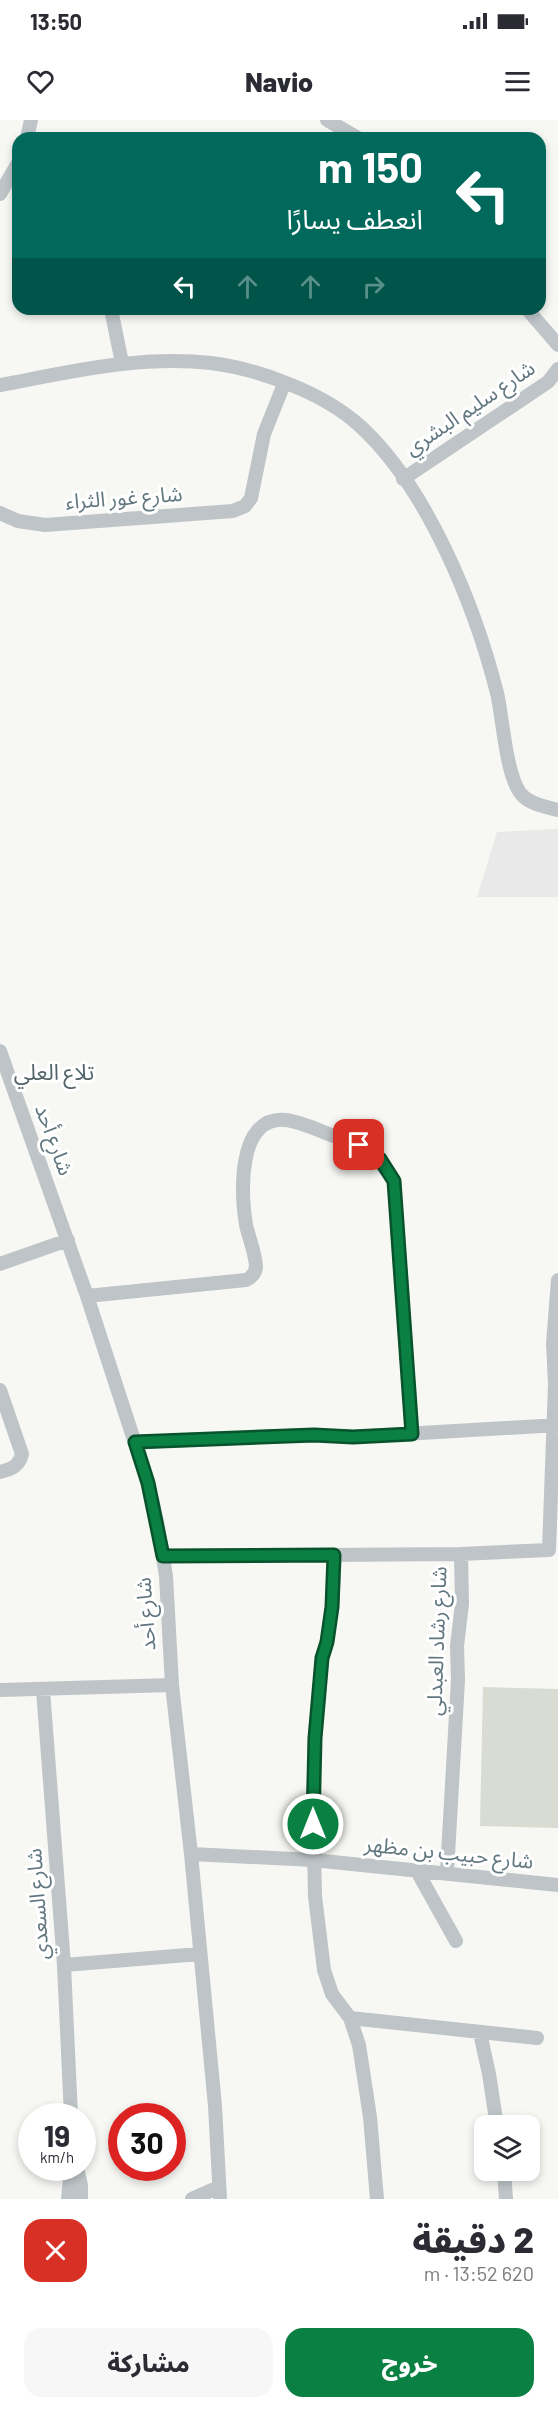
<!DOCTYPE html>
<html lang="ar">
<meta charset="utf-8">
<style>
body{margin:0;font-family:Barlow,"Noto Sans Arabic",sans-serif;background:#f7f7f7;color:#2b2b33;direction:rtl;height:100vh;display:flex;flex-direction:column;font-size:22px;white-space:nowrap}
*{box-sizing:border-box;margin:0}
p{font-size:20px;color:#7c7c81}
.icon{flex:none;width:33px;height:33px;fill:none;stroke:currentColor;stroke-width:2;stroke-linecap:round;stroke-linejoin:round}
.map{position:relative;height:2079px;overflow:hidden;direction:ltr}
.panel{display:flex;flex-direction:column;background:#fff;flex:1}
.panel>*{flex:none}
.hud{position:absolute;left:12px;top:12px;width:534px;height:183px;border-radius:18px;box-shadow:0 3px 9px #0003;direction:rtl;background:#00695c;color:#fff;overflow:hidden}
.tools{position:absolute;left:474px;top:1995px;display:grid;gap:12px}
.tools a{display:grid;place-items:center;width:66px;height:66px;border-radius:12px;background:#fff;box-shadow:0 3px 9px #0003;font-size:30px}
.speed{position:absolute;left:18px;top:1983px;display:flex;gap:12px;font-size:30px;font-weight:700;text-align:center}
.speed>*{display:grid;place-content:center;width:78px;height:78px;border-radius:50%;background:#fff;box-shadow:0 3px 9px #0003;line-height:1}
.speed small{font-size:15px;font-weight:400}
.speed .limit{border:9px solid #d22;background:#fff;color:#111}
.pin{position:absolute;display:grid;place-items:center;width:51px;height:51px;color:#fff;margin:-26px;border-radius:12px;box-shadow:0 3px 9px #0006}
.me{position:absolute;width:66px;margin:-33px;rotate:0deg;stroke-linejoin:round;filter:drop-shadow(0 0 4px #0008)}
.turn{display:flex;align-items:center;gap:21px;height:126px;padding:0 24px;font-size:27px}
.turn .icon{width:78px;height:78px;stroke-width:2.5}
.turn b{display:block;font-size:42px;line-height:51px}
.lanes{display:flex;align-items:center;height:57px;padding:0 24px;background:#0003;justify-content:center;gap:30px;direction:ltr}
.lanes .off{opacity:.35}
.round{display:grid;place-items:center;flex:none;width:63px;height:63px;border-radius:18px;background:#f7f7f7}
.head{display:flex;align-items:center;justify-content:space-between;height:102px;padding:0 24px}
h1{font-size:36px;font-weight:800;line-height:45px}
.cta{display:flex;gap:12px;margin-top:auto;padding:12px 24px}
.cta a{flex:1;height:69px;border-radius:18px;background:#0b8043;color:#fff;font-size:24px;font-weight:800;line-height:69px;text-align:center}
.cta a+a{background:#f7f7f7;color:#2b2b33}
.status{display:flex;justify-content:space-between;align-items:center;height:42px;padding:0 30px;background:#fff;direction:ltr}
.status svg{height:16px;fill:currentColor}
header{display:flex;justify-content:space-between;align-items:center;height:78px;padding:0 24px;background:#fff;font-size:27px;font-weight:800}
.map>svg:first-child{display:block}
.built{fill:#e8e9e8}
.green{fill:#d8dcd3}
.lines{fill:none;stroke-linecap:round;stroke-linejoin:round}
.street{stroke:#bec4c7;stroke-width:14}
.route-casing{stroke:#07532c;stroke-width:15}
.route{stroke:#0b8043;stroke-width:10}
.labels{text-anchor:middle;stroke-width:6;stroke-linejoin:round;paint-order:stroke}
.street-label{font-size:21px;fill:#627780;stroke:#fff}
.neighbourhood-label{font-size:22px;fill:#54646b;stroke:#fff}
</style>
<div class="status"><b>13:50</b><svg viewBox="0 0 49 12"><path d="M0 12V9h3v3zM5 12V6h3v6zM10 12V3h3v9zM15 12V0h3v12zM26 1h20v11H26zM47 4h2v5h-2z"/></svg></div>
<header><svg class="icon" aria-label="menu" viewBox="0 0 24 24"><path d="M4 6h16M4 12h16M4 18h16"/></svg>Navio<svg class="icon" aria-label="heart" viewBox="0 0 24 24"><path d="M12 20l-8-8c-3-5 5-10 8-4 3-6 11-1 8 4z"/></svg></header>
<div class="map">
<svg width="558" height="2079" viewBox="0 0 558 2079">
<rect width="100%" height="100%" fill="#f7f7f4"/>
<!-- built -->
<path class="built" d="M558 709V777H477L497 712Z"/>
<!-- green -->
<path class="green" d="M483 1567 558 1569V1708L480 1706Z"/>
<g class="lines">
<!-- street -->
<path class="street" d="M327 0 358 18
M27 18 31 0
M0 74 18 43
M111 189 122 243
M527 189 558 225
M0 265C70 252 140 235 211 243 259 249 324 273 360 306 427 367 475 486 497 573 503 598 506 662 524 677 533 685 547 687 558 690
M403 359 548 262 558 249
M0 393 18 401 45 405 233 391 245 386 251 378 264 314 284 264
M0 931 87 1176 148 1363 157 1402 166 1456 172 1565 191 1734 215 1986 220 2079
M0 1144 68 1120
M87 1176 246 1160C252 1157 256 1153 256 1146 255 1132 249 1118 246 1105 241 1073 237 996 285 1000 300 1001 322 1012 337 1017 366 1027 377 1036 394 1061L412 1314
M0 1270 22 1334C19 1346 12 1349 0 1352
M135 1322 314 1315 353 1317 558 1305
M335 1435 332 1487 327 1522 322 1538 315 1618 313 1686 315 1776 324 1850 332 1874 350 1898 359 1925 370 1997 377 2079
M163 1436 461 1434
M0 1570 172 1565
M43 1570 64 1845 71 1996
M191 1734 313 1740 558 1765
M417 1751 456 1821
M447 1752 458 1560 457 1526 462 1484 461 1434 549 1430 555 1264 553 1224 558 1160
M64 1845 200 1834
M350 1898 537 1918
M480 1913 489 1954 497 2006
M77 2048 81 2065V2079
M504 2050 506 2079
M68 2079 71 2048
M192 2079 219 2067"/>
</g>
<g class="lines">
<!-- route casing -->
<g class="route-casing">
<path id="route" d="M313 1704 315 1618 322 1538 327 1522 332 1487 334 1435 163 1436 148 1363 135 1322 314 1315 353 1317 412 1314 394 1061 380 1039 359 1025"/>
</g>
<!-- route -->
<use href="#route" class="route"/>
</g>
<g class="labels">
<!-- street labels -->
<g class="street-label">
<text transform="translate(470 288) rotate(-34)" y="7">شارع سليم البشري</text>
<text transform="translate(124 378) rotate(-4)" y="7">شارع غور الثراء</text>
<text transform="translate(54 1020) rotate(70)" y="7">شارع أحد</text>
<text transform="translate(146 1494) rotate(-94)" y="7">شارع أحد</text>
<text transform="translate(437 1521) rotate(-88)" y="7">شارع رشاد العبدلي</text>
<text transform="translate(449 1733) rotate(6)" y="7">شارع حبيب بن مظهر</text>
<text transform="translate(38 1784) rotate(-94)" y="7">شارع السعدي</text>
</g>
<!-- neighbourhood labels -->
<g class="neighbourhood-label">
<text x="54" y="960">تلاع العلي</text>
</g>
</g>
</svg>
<div class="tools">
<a><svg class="icon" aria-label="layers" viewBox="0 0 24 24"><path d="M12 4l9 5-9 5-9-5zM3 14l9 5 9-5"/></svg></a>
</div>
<div class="speed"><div>19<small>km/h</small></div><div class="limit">30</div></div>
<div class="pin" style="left:359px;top:1025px;background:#d93025"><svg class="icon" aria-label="arrive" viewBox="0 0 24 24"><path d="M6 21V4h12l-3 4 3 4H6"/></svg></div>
<svg class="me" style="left:313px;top:1704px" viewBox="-20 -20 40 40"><circle r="17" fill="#0b8043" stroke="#fff" stroke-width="3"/><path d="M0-11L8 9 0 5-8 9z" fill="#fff"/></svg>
<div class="hud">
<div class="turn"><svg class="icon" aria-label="left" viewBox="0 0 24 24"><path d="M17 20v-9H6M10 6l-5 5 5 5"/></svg><div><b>150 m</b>انعطف يسارًا</div></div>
<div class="lanes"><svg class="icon" aria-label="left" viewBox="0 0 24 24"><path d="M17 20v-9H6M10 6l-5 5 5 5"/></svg><svg class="icon off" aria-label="ahead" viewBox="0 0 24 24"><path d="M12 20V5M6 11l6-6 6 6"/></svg><svg class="icon off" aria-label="ahead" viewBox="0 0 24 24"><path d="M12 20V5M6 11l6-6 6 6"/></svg><svg class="icon off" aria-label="right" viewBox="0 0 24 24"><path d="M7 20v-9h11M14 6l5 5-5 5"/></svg></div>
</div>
</div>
<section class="panel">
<div class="head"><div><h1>2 دقيقة</h1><p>620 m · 13:52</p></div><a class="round" style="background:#d93025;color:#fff"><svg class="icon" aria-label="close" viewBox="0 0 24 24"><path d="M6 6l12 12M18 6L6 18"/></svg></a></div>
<div class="cta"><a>خروج</a><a>مشاركة</a></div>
</section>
